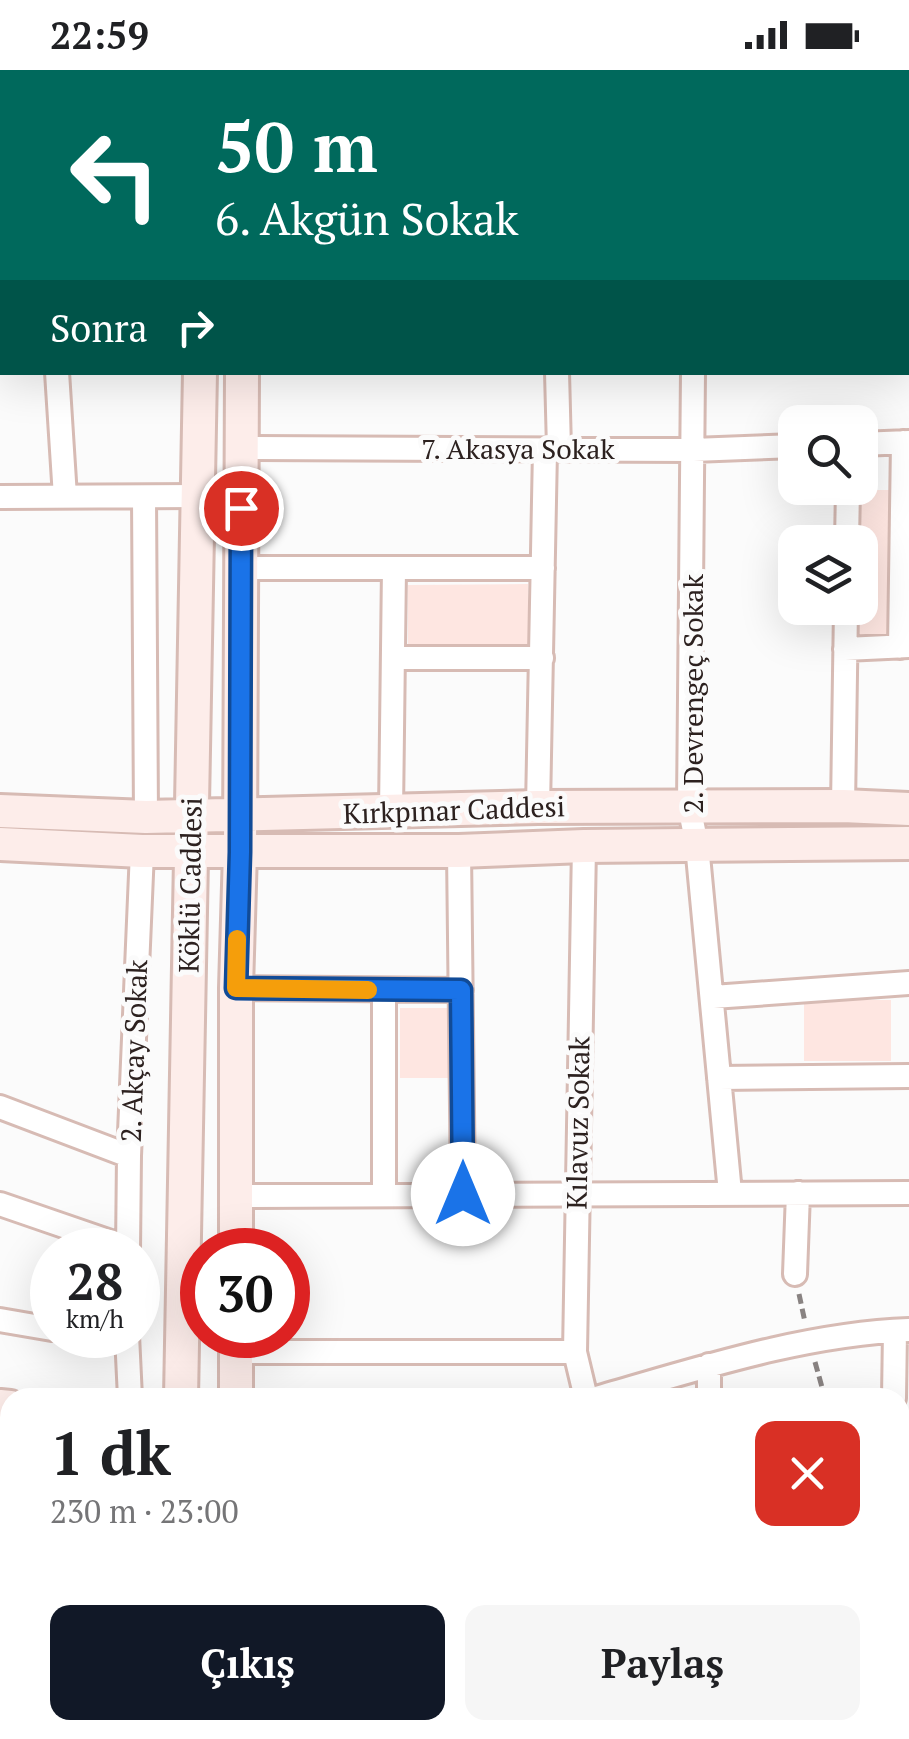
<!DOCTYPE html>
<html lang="tr">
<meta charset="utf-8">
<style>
body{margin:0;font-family:"PT Serif",serif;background:#f6f6f6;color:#202124;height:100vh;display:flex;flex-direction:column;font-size:38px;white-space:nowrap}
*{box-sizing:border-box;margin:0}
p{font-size:32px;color:#757577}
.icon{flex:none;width:55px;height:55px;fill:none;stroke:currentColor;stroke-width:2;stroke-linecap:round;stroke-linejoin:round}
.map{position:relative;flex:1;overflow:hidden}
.side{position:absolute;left:0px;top:1318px;width:910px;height:352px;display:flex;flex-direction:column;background:#fff;border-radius:30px 30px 0 0;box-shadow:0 10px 40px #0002}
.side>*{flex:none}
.hud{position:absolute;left:0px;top:0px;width:910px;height:305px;box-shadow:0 10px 40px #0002;background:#00695c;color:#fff;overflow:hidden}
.controls{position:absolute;left:778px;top:335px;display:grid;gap:20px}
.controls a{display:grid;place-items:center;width:100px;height:100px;border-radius:20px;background:#fff;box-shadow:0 10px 40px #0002;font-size:50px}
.speed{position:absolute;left:30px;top:1158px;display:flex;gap:20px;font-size:50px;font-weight:700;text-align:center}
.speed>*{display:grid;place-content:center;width:130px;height:130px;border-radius:50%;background:#fff;box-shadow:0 10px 40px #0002;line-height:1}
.speed small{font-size:25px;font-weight:400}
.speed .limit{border:15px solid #d22;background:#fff;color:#111}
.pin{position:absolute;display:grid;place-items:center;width:85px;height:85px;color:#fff;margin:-42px;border:5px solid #fff;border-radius:50%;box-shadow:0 2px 10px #0007}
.me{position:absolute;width:110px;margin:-55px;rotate:0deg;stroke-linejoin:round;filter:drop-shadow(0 0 8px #0008)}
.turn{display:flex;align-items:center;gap:35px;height:210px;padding:0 50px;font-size:45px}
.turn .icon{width:130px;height:130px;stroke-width:2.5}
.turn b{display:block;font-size:70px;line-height:85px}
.then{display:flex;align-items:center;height:95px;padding:0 50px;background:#0003;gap:20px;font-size:38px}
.round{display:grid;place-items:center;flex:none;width:105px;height:105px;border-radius:20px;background:#f6f6f6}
.summary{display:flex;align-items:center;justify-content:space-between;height:170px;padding:0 50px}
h1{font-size:60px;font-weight:600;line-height:75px}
.primary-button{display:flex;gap:20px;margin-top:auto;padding:20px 50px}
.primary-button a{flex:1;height:115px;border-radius:20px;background:#111827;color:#fff;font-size:40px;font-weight:600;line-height:115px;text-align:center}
.primary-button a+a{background:#f6f6f6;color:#202124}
.status{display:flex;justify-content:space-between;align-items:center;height:70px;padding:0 50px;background:#fff;direction:ltr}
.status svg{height:28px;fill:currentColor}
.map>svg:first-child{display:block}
.green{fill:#fee6e1}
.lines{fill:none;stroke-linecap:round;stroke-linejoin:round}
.street-casing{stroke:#d7bbb4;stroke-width:28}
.secondary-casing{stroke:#d7bbb4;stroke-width:38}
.path{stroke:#898382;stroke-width:5;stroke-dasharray:10 5;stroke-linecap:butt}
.street{stroke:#fff;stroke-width:22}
.secondary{stroke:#fdedea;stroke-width:32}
.route-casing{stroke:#114b97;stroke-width:25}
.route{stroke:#1a73e8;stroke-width:18}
.slow{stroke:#f59e0b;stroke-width:18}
.labels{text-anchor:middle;stroke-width:10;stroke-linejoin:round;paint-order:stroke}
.street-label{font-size:28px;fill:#2c211f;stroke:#fbfbfb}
</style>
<div class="status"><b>22:59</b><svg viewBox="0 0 49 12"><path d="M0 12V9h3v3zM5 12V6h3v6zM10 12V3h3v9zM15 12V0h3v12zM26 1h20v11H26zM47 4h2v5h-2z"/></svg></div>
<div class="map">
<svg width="909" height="1669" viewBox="0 0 909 1669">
<rect width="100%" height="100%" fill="#fbfbfb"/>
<!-- green -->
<path class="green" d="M854 420H892L890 570H853V538H860V472H854Z
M528 514V575L408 576V515Z
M804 930H891V991H804Z
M400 938H449L448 1008H400Z"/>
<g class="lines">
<!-- street casing -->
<g class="street-casing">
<path id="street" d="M476 2V0
M595 2V0
M710 2V0
M0 5H2
M908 90H909
M0 197 2 195
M908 225H909
M57 302 65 427
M557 302 559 379
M693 302 689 736 697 775 730 1123
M860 374 909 372
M241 378 693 380 795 376
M0 427 199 426
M144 427 146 747
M847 472 848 418
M240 498H543
M900 577 903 372
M845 579 909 576
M393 588H542
M843 736 846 538
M538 737 545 380
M391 742 394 498
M584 776 575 1282 586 1328
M459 781 463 1124
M236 918 461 920
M713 927 909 913
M719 1008 909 1006
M0 1037 129 1086
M384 1125V921
M236 1126 909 1123
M0 1134 128 1178
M128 1180 129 1086 142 781
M795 1204 798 1123
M0 1250 52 1259
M86 1265 126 1272
M127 1265 130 1328
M236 1282H575
M709 1295V1328
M596 1328C698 1299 803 1264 909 1260
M894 1328 895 1261
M0 1406 3 1337
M0 1521 10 1580
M900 1532 909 1573
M900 1656 909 1654
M24 1660 25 1669
M484 1660 486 1669
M332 1669V1660
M843 1669 884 1660"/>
</g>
<!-- secondary casing -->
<g class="secondary-casing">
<path id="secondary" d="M202 2V0
M248 2V0
M0 741 146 747 538 737 843 736 909 739
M0 774 142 781H459L584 776 909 773
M236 1180V918L240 781 242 302
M181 1328 200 302
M236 1328V1265
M0 1336 10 1337
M180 1669V1660
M230 1669V1660"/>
</g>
<!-- path -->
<path class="path" d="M799 1224 805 1252
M815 1292 825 1328"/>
<!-- street -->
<use href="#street" class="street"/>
<!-- secondary -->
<use href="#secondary" class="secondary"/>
</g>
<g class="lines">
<!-- route casing -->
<g class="route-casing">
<path id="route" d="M241 438 240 782 236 918 461 920 463 1124"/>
</g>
<!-- route -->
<use href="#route" class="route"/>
<!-- slow -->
<path class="slow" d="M237 869 236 918 368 920"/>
</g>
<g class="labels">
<!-- street labels -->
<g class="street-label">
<text x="518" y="389">7. Akasya Sokak</text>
<text transform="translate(693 624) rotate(-90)" y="10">2. Devrengeç Sokak</text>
<text transform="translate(454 740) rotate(-2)" y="10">Kırkpınar Caddesi</text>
<text transform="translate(190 815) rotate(-89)" y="10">Köklü Caddesi</text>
<text transform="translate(134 981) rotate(-88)" y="10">2. Akçay Sokak</text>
<text transform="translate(578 1053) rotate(-89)" y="10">Kılavuz Sokak</text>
</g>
</g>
</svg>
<div class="controls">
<a><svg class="icon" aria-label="search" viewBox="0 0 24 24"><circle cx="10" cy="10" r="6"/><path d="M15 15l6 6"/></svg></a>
<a><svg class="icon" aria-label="layers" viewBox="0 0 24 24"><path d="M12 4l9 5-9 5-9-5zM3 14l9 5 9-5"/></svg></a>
</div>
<div class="speed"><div>28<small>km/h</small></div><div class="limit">30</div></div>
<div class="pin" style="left:241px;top:438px;background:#d93025"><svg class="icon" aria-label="arrive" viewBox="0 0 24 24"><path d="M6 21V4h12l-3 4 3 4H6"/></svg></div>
<svg class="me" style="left:463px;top:1124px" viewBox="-20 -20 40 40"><circle r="19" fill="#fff"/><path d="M0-13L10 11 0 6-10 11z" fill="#1a73e8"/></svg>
<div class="hud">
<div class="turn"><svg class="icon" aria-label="left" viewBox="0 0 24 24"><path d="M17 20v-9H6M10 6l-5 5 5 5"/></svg><div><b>50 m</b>6. Akgün Sokak</div></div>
<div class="then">Sonra<svg class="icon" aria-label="right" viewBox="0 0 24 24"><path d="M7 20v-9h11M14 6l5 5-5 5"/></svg></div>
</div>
<section class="side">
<div class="summary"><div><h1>1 dk</h1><p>230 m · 23:00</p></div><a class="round" style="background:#d93025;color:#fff"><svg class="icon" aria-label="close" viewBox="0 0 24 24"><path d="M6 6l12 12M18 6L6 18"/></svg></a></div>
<div class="primary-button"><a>Çıkış</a><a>Paylaş</a></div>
</section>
</div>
